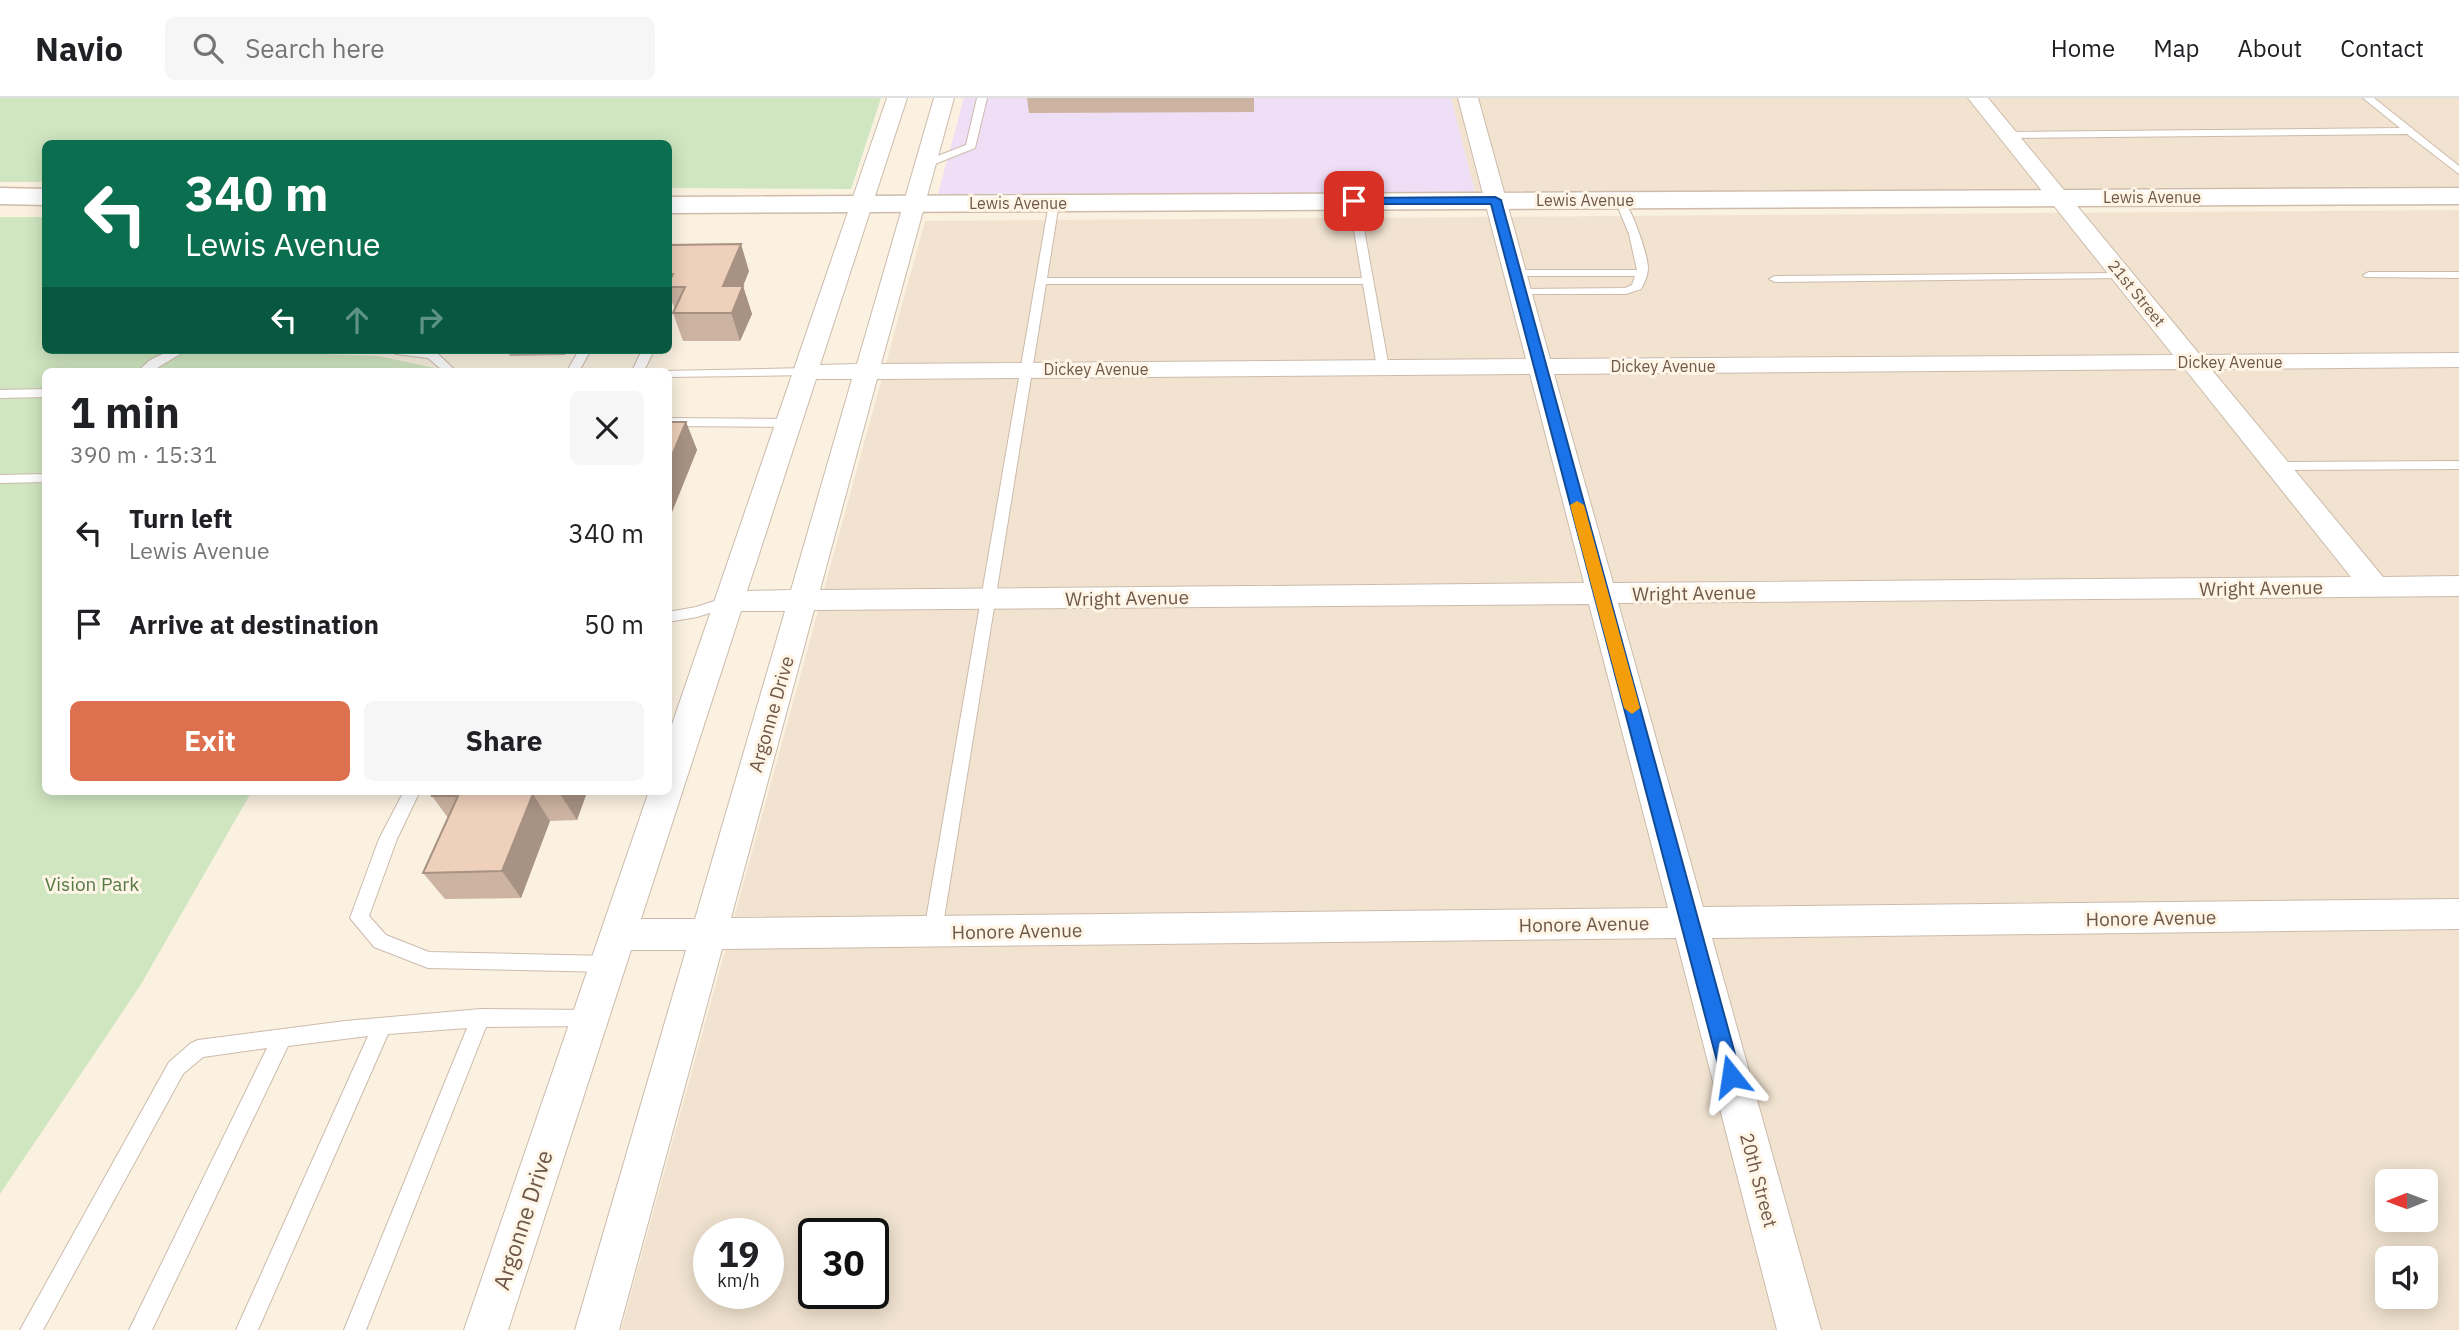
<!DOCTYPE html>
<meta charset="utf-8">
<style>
body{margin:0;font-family:"IBM Plex Sans",sans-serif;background:#f6f6f6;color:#202124;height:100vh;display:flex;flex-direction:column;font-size:26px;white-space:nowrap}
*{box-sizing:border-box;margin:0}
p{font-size:23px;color:#757577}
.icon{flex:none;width:38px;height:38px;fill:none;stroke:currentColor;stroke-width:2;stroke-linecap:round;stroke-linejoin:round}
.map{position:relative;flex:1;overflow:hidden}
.side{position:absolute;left:42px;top:270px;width:630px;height:427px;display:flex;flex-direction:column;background:#fff;border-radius:10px;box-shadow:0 4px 18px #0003}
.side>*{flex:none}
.guide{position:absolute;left:42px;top:42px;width:630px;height:214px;border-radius:10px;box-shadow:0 4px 18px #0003;background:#0b6e4f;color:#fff;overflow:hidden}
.needle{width:46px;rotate:269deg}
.buttons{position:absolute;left:2375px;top:1071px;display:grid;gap:14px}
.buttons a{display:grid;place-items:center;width:63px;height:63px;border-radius:10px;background:#fff;box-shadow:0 4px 18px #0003;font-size:35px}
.speed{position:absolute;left:693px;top:1120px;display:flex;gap:14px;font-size:35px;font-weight:700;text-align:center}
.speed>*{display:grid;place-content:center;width:91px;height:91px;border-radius:50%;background:#fff;box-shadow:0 4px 18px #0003;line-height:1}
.speed small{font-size:18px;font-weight:400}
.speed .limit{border:4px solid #111;border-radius:10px;background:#fff;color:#111}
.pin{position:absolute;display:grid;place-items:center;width:60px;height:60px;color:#fff;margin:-30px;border-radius:14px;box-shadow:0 4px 10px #0006}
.me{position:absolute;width:77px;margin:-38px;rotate:345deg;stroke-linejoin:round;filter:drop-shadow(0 0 5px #0008)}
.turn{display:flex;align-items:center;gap:24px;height:147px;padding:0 28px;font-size:32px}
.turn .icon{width:91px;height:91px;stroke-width:2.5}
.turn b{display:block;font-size:49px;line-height:60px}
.lanes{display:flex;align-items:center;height:66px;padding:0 28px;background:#0003;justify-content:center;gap:35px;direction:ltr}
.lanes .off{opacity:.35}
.round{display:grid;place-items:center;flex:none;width:74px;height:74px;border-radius:10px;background:#f6f6f6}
.summary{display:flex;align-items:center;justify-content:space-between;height:119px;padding:0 28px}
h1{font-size:42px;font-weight:700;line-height:52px}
.primary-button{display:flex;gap:14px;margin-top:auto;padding:14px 28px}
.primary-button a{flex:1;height:80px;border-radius:10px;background:#dd704e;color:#fff;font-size:28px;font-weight:700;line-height:80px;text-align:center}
.primary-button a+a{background:#f6f6f6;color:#202124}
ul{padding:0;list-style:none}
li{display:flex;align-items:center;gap:21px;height:91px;padding:0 28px}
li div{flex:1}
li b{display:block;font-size:26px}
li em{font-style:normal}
header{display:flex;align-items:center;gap:42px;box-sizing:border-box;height:98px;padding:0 35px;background:#fff;border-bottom:2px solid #e0e0e0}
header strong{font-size:33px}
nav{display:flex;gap:38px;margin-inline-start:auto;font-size:24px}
.search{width:490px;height:63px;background:#f6f6f6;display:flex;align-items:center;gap:18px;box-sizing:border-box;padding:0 24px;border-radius:10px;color:#757577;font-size:26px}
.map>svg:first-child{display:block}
.residential{fill:#f1e3d0;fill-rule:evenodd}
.education{fill:#eedef6}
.green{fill:#d0e6c1}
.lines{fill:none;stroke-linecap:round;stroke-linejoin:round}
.lane-casing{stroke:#ccbbac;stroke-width:2}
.street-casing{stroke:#ccbbac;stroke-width:2}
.secondary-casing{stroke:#cfbba9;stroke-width:3}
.lane{fill:#fff;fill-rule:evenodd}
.street{fill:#fff;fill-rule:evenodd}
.secondary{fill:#fff;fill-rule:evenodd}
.wall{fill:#cdb3a1}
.shaded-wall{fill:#a79283}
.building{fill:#eed0bb;stroke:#a79283;stroke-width:2}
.route{fill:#1a73e8;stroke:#114b97;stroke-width:2}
.slow{fill:#f59e0b}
.labels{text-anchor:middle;stroke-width:6;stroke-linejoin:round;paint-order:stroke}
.far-street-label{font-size:16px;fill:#6f584a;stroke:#fef5e7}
.street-label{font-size:19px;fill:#6f584a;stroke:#fef5e7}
.park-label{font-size:19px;fill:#547a46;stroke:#fef5e7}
.near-street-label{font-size:23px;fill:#6f584a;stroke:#fef5e7}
</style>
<header>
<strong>Navio</strong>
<div class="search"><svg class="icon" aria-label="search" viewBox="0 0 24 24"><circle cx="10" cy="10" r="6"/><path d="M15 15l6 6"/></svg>Search here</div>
<nav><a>Home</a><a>Map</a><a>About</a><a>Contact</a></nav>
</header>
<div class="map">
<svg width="2459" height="1232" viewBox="0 0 2459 1232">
<rect width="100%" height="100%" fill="#faf1e1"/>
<!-- residential -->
<path class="residential" d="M1451 0H2459V88L1475 94Z
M2459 112V1232H621L925 123ZM2387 1083H2426V1122H2387ZM709 1136H768V1195H709ZM814 1136H873V1195H814ZM2387 1160H2426V1199H2387Z"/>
<!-- education -->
<path class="education" d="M964 0H1451L1475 94 938 96Z"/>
<!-- green -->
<path class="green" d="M0 0H881L851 91 669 90 668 46H46L45 84H0Z
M0 119H45L46 252H205L378 258 449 273H46V693H252L140 888 0 1096Z"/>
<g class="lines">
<!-- lane casing -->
<g class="lane-casing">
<path id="lane" d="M977 0H987L975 50 930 68H922V64L966 47Z
M2363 0H2374L2459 68V76L2407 36 2008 40 2003 37 2008 34 2400 30Z
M1620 99C1630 104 1648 157 1648 170 1648 177 1644 186 1641 191L1626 196H1516V192L1520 191 1625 190 1632 187 1635 178H1515L1509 175 1515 172H1637L1629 136 1615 102Z
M1354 100 1359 103 1389 270 1387 273H1379L1377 270 1363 186H1046L942 833 939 838 933 841 927 838 924 833 1049 105 1054 102 1059 105 1047 180H1362L1349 103Z
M2369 174H2459V180L2365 179 2363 177Z
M2123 175 2127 176V180L1775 184 1769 181 1775 178Z
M171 252H187L152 273H138L150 262Z
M390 252 436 254 456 273H443L428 260 396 256Z
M579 252H591L579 273H567Z
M642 252H654L644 273H632Z
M806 270 812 274 810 277 668 279V273H663Z
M46 291V299L0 300V292Z
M668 320 789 321 795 325 789 329 668 328Z
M2459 363V371L2277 372 2270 368 2277 364Z
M46 376V384L0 385V377Z
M730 498 735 499 737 503 735 507 697 519 668 524V514L696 509Z
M404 693H420L397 741 369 818 386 837 429 854 608 858 614 860 617 866 614 872 608 874 428 870 374 849 350 820 379 741Z
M481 911 590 912 597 914 599 920 597 926 590 928 486 929 366 1232H344L467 930 388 936 258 1232H236L368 938 288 948 152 1232H129L267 950 203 959 183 976 43 1232H20L169 964 191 945 198 942 345 923Z"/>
</g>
<!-- street casing -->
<g class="street-casing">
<path id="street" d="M887 0H907L820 267 857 266 934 0H954L881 266 1526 261 1458 0H1478L1550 261 2173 257 1968 0H1988L2200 257 2459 255V269L2211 271 2383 479 2459 478V498L1618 505 1703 809 2459 801V831L1712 840 1821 1232H1777L1676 840 722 851 619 1232H575L686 852H631L508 1232H464L649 693H668V638ZM2185 271 2351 479 1613 485 1554 276ZM1530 276 1584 485 820 492 877 281ZM816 281H852L791 492 747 493ZM1589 506 1668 810 731 820 814 512ZM741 513H785L695 821H641Z"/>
</g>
<!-- secondary casing -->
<g class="secondary-casing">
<path id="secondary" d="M0 90 46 91V107L0 106Z
M2459 90V106L668 115V99Z"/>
</g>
<!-- lane -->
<use href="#lane" class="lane"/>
<!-- street -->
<use href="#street" class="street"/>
<!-- secondary -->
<use href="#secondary" class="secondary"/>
</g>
<!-- wall -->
<path class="wall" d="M1027 0H1254V14L1029 15Z
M668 147 749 173 743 188 752 216 740 243H683L673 215 675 211 672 204H668Z
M507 252H568L565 257 510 258Z
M668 324H686L697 352 672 414H668Z
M434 693H584L586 697 577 722 550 723 521 800 445 801 423 775 448 720 432 698Z"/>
<!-- shaded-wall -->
<path class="shaded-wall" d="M741 146 749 173 743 188 752 216 740 243 723 188Z
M686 324 697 352 672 414 668 404V367Z
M558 693H584L586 697 577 722Z
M533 696 550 723 521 800 502 773Z"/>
<!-- building -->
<path class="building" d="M741 146 723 188H743L732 215H673L685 189H668V186L673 176H668V147Z
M668 324H686L668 367Z
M434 693H561V695L533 696 502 773 423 775 458 698H432Z"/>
<!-- route -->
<path class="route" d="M1495 99 1501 102 1741 978 1738 984 1731 987 1724 984 1721 978 1491 106H1354L1349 103 1354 100Z"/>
<!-- slow -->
<path class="slow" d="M1577 403 1584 407 1640 610 1632 616 1624 610 1570 407Z"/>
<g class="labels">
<!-- far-street labels -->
<g class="far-street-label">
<text x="2152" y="105">Lewis Avenue</text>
<text x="1585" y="108">Lewis Avenue</text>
<text x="1018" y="111">Lewis Avenue</text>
<text transform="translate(2137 195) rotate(51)" y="6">21st Street</text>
<text x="2230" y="270">Dickey Avenue</text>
<text x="1663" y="274">Dickey Avenue</text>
<text x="1096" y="277">Dickey Avenue</text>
</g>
<!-- street labels -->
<g class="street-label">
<text transform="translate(2261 490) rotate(-1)" y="7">Wright Avenue</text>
<text transform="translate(1694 495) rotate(-1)" y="7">Wright Avenue</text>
<text transform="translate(1127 500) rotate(-1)" y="7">Wright Avenue</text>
<text transform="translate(771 616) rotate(-74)" y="7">Argonne Drive</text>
<text transform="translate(2151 820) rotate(-1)" y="7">Honore Avenue</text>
<text transform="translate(1584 826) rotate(-1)" y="7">Honore Avenue</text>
<text transform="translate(1017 833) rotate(-1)" y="7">Honore Avenue</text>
<text transform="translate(1759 1082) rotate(75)" y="7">20th Street</text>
</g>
<!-- park labels -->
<g class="park-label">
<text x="92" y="793">Vision Park</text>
</g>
<!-- near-street labels -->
<g class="near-street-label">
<text transform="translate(523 1122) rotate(-72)" y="8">Argonne Drive</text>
</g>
</g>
</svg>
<div class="buttons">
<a><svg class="needle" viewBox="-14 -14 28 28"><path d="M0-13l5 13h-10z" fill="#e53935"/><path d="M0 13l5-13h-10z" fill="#757577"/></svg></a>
<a><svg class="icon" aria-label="sound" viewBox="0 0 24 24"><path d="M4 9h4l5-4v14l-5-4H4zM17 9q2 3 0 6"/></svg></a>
</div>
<div class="speed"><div>19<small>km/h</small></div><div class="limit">30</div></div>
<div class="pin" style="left:1354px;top:103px;background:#d93025"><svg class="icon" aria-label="arrive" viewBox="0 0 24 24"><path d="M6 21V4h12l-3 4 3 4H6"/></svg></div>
<svg class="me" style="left:1731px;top:978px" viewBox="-20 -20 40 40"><path d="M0-17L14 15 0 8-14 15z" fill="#1a73e8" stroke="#fff" stroke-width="4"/></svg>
<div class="guide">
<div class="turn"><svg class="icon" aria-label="left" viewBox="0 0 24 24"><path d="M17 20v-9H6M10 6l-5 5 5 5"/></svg><div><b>340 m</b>Lewis Avenue</div></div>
<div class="lanes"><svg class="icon" aria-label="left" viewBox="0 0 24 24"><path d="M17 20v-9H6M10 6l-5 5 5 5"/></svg><svg class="icon off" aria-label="ahead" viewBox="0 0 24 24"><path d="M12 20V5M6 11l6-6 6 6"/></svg><svg class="icon off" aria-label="right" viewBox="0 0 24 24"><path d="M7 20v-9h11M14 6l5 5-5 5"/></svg></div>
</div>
<section class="side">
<div class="summary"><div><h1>1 min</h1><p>390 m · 15:31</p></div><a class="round"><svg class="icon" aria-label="close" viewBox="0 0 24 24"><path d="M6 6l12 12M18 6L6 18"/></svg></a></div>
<ul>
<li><svg class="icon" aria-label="left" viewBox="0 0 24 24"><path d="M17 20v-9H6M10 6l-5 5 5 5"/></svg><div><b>Turn left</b><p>Lewis Avenue</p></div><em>340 m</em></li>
<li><svg class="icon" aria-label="arrive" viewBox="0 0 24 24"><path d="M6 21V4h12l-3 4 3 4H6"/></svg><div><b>Arrive at destination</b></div><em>50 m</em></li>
</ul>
<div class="primary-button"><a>Exit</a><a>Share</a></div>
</section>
</div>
